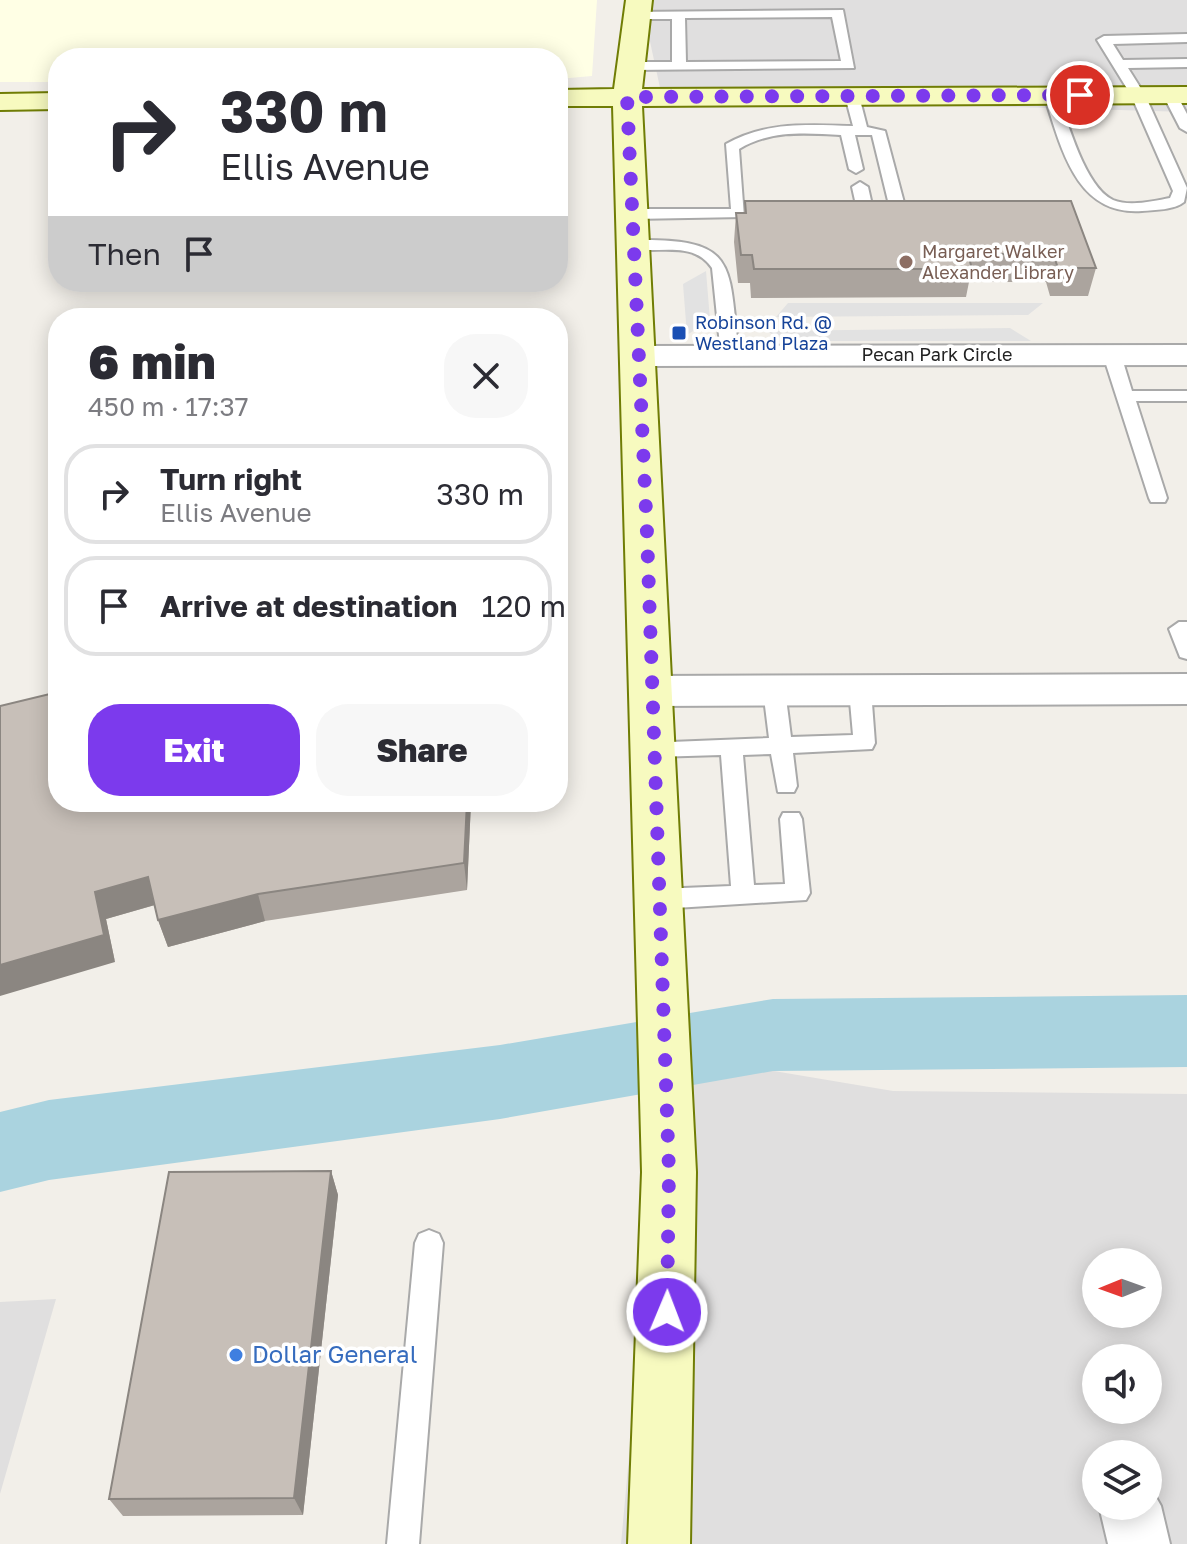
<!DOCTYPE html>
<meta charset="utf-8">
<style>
body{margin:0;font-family:"Golos Text",sans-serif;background:#f7f7f7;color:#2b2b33;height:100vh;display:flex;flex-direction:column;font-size:30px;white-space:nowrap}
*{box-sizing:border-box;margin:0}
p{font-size:26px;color:#7c7c81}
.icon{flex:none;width:44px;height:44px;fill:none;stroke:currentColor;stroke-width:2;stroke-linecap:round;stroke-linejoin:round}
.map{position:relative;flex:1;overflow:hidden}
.details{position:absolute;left:48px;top:308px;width:520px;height:504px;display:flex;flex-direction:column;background:#fff;border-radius:32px;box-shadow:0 4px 20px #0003}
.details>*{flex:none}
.hud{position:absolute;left:48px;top:48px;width:520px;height:244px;border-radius:32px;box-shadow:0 4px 20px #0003;background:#fff;color:#2b2b33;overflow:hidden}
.needle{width:52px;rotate:269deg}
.buttons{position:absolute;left:1082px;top:1248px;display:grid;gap:16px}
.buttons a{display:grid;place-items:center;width:80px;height:80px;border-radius:50%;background:#fff;box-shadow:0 4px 20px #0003;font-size:40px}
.pin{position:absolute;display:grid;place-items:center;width:68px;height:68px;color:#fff;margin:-34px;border:4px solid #fff;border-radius:50%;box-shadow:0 2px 8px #0007}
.me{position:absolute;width:88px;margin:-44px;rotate:1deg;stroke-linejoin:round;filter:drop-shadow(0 0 6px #0008)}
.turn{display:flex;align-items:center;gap:28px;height:168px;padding:0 40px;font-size:36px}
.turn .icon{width:104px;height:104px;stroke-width:2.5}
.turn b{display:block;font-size:56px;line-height:68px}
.then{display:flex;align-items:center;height:76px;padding:0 40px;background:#0003;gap:16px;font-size:30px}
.round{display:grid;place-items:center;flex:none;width:84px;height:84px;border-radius:32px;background:#f7f7f7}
.summary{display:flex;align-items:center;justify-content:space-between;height:136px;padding:0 40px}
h1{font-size:48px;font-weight:800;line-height:60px}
.primary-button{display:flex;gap:16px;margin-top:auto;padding:16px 40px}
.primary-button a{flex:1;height:92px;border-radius:32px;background:#7c3aed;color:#fff;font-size:32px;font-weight:800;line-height:92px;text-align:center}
.primary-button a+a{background:#f7f7f7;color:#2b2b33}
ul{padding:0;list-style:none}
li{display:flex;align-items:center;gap:24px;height:100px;margin:0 16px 12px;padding:0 24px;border:4px solid #e1e1e2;border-radius:32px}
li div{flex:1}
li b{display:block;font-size:30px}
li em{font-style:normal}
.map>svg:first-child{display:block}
.residential{fill:#e0dfdf;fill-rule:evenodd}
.education{fill:#ffffe5}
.parking{fill:#e2e2e2}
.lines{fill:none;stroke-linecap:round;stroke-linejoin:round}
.river{fill:#aad3df;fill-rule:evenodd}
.lane-casing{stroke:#a9a9a9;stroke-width:4}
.street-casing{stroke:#a9a9a9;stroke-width:4}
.secondary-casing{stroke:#707d05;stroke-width:4}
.lane{fill:#fff;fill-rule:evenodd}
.street{fill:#fff;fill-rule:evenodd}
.secondary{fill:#f7fabf;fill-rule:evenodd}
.wall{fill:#aba49e}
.shaded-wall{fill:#8b8681}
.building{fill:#c7bfb8;stroke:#8b8681;stroke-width:2}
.route{stroke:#7c3aed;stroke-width:14;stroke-dasharray:0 25.2}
.education-dot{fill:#8d6e63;stroke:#fff;stroke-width:3}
.transit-dot{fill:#1a4fb4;stroke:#fff;stroke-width:3}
.shop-dot{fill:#3f7fe0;stroke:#fff;stroke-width:3}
.labels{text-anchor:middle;stroke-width:7;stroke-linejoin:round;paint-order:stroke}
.far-education-label{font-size:18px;fill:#785e54;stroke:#fff;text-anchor:start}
.far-transit-label{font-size:18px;fill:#164399;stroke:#fff;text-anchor:start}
.far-street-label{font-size:18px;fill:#222;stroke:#fff}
.near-shop-label{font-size:24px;fill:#366cbe;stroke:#fff;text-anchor:start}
</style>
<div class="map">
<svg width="1187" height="1544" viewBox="0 0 1187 1544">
<rect width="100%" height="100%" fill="#f2efe9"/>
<!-- residential -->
<path class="residential" d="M641 0H1187V112L662 97Z
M666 1053 893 1091 1187 1094V1544H621ZM1096 1262H1148V1314H1096ZM1096 1358H1148V1410H1096ZM1096 1454H1148V1506H1096Z
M56 1299 0 1494V1302Z"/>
<!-- education -->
<path class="education" d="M0 0H597L592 76 558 79V58H58V82H0Z"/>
<!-- parking -->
<path class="parking" d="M706 271 710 320 687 335 683 284Z
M788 303H1043L1028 315 776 317Z
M1010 328 1031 341H786L766 331Z"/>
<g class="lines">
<!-- river -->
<path class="river" d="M1187 995V1067L773 1071 500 1119 49 1180 0 1192V1112L49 1100 500 1045 773 999Z"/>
<!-- lane casing -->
<g class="lane-casing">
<path id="lane" d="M843 10 854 68 631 70 624 66 631 62H672V19H637L632 18V12ZM832 17 841 61 686 62 685 18Z
M1187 34V42L1113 44 1123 60 1187 59V67L1128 68 1145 95 1187 188 1184 202C1174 210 1155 210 1142 211 1075 216 1061 146 1044 95L1051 91 1058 95C1068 123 1085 187 1113 200 1130 207 1153 201 1170 198L1173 191 1131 95 1097 40 1104 36Z
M852 92 859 96 867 127 885 131 907 214 904 217 884 219 876 214 890 209 872 135H855L863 169 856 173 849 169 841 135C805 133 770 130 739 149L744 217 633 219 625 214 633 209H731L726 144C766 121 808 125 853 126L845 96Z
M1165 92 1177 95 1187 114V132L1180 128 1163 95Z
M860 182 868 187 874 214 866 219 858 214 852 187Z
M634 240C740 238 728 264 739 355L736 359H724L721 355 712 268C692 239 657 255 628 248L626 245Z
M1112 350 1121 355 1132 391H1187V401H1136L1167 498 1165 502H1151L1149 498 1103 355Z
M1179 622H1187V659L1180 657 1169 629Z
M774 682 785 690 791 737 853 735 849 690 860 682 871 690 875 743 872 749 793 753 797 786 794 792H778L771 754 743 755 754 885 785 884 780 819 783 813H799L802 819 810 893 806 900 659 909 651 906 647 899 651 892 659 889 731 886 721 755 654 757 643 749 646 743 769 738 763 690Z
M429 1230 439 1234 443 1243 419 1544H387L415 1243 419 1234Z"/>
</g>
<!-- street casing -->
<g class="street-casing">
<path id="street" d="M1187 345V365L639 366 627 363 622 356 627 349 639 346Z
M1187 674V704L652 706 637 702 631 691 637 680 652 676Z
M1148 1483 1161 1506 1170 1544H1108L1099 1506H1148Z"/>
</g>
<!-- secondary casing -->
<g class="secondary-casing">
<path id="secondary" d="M626 0H652L642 89 1187 87V103L642 106 696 1172 690 1544H628L642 1172 613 106H558V90L614 89Z
M58 93V109L0 110V94Z"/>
</g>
<!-- lane -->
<use href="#lane" class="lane"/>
<!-- street -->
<use href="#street" class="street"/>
<!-- secondary -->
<use href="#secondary" class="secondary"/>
</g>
<!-- wall -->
<path class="wall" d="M745 201H1071L1096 268 1088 296H1050L1046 282H969L966 297 751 298 750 283H738L734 242 736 213H744Z
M58 802H471L467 890 265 921 168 947 158 920 155 905 106 919 115 962Z
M331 1171 338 1195 303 1515 123 1516 109 1499Z"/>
<!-- shaded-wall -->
<path class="shaded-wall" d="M467 802H471L467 890 464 863Z
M148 877 158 904 106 919 115 962 0 996V965L95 892Z
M258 894 265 921 168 947 158 920Z
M331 1171 338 1195 303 1515 294 1498Z"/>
<!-- building -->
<path class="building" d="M745 201H1071L1096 268H1058L1053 254H968L972 269H754L752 255H741L736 213H746Z
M58 692V802H467L464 863 258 894 158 920 148 877 95 892 104 935 0 965V706Z
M331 1171 294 1498 109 1499 169 1172Z"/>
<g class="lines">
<!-- route -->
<path class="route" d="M667 1312 669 1172 647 533 627 97 1080 95"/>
</g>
<!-- markers -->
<circle class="education-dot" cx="906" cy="262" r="8"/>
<rect class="transit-dot" x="671" y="325" width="16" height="16" rx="4"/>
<circle class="shop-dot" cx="236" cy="1355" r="8"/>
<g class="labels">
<!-- far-education labels -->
<g class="far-education-label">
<text x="922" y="258">Margaret Walker<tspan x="922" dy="21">Alexander Library</tspan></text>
</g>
<!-- far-transit labels -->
<g class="far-transit-label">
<text x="695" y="329">Robinson Rd. @<tspan x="695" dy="21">Westland Plaza</tspan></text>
</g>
<!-- far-street labels -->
<g class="far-street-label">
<text x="937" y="361">Pecan Park Circle</text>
</g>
<!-- near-shop labels -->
<g class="near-shop-label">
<text x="252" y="1363">Dollar General</text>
</g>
</g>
</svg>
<div class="buttons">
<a><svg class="needle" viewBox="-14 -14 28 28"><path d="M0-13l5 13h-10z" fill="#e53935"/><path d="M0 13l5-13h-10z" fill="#7c7c81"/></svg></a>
<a><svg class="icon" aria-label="sound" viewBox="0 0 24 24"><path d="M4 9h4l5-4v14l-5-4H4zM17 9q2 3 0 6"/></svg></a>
<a><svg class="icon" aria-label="layers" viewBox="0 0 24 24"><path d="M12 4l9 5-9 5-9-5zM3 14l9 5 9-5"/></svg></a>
</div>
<div class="pin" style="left:1080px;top:95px;background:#d93025"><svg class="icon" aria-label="arrive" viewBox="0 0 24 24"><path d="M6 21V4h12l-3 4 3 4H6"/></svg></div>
<svg class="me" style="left:667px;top:1312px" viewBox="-20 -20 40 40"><circle r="17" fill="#7c3aed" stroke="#fff" stroke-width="3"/><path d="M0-11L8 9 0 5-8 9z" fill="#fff"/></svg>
<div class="hud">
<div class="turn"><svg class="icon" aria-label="right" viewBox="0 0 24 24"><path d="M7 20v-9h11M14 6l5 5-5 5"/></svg><div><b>330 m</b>Ellis Avenue</div></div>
<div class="then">Then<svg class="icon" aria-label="arrive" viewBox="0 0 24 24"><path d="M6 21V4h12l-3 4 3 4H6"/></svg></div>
</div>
<section class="details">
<div class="summary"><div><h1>6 min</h1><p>450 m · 17:37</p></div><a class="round"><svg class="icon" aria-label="close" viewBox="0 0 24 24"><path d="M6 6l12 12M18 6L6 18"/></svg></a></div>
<ul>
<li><svg class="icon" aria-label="right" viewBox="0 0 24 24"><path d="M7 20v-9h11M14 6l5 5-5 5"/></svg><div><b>Turn right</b><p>Ellis Avenue</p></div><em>330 m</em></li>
<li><svg class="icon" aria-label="arrive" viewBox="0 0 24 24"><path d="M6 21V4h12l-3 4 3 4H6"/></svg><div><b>Arrive at destination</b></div><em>120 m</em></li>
</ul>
<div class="primary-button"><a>Exit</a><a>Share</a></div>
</section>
</div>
